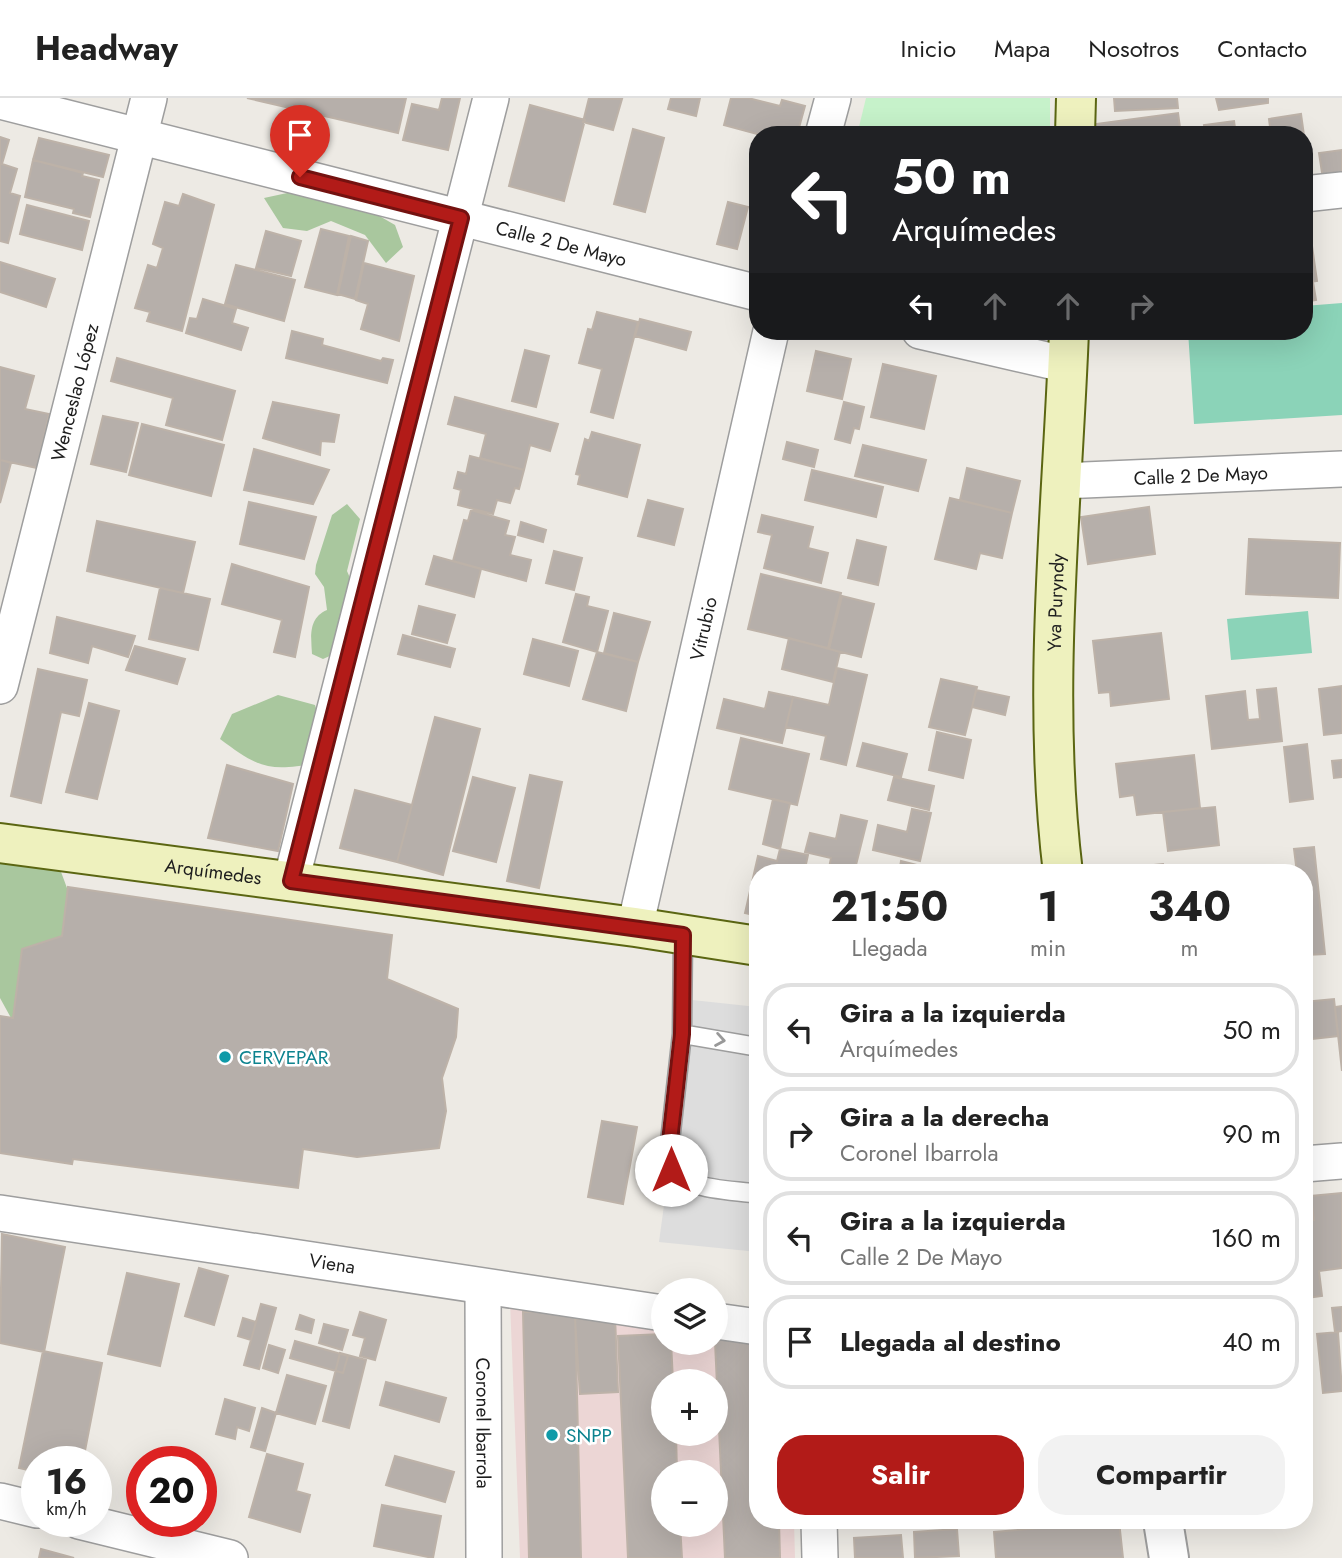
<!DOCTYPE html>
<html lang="es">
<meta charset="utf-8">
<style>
body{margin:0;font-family:Jost,sans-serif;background:#f2f2f2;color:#222;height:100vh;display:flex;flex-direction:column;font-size:26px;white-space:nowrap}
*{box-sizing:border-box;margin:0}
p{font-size:23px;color:#767676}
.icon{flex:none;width:38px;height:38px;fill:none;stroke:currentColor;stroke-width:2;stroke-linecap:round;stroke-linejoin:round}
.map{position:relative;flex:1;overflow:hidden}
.drawer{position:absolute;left:749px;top:766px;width:564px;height:665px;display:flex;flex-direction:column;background:#fff;border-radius:28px;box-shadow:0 7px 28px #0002}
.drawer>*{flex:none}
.hud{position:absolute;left:749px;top:28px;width:564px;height:214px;border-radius:28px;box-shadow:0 7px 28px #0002;background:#202124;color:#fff;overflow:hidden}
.fabs{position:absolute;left:651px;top:1180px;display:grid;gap:14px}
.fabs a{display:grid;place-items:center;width:77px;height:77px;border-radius:50%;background:#fff;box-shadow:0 7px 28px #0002;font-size:35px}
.speed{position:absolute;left:21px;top:1348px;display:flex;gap:14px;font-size:35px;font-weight:700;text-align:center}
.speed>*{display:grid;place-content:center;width:91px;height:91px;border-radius:50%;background:#fff;box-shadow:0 7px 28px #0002;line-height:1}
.speed small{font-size:18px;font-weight:400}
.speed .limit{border:10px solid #d22;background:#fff;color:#111}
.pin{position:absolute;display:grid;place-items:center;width:60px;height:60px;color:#fff;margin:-72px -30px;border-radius:50% 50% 50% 0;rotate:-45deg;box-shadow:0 0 7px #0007}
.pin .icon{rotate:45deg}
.me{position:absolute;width:77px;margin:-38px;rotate:0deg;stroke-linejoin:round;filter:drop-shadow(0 0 5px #0008)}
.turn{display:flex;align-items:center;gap:24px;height:147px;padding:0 28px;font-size:32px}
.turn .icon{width:91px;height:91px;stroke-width:2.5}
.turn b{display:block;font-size:49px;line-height:60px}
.lanes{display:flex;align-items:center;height:66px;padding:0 28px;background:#0003;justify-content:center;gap:35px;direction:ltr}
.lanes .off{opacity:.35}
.eta{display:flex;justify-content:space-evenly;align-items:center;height:119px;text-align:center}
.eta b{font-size:42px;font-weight:700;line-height:49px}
.button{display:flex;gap:14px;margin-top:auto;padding:14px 28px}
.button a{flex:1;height:80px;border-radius:28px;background:#b21b18;color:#fff;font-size:28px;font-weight:700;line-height:80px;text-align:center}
.button a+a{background:#f2f2f2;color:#222}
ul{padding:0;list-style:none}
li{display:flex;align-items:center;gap:21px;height:94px;margin:0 14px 10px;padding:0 14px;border:4px solid #e0e0e0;border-radius:28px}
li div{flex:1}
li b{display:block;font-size:26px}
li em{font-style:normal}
header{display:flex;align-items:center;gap:42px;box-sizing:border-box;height:98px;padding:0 35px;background:#fff;border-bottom:2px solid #e0e0e0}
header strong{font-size:33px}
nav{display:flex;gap:38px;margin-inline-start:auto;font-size:24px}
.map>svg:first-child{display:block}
.commercial{fill:#ecd6d5;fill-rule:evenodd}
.forest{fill:#a9c79e}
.park{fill:#c6f2ca}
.pitch{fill:#8bd3b8}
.parking{fill:#ddd}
.building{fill:#b6afaa;stroke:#bdb2a8;stroke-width:2}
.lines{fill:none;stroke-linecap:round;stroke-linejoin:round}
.service-casing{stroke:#9e9e9e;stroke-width:21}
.minor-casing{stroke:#9e9e9e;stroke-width:38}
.tertiary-casing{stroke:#9e9e9e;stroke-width:42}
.secondary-casing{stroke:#5b6612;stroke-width:42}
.service{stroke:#fff;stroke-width:18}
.minor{stroke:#fff;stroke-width:35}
.tertiary{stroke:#fff;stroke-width:38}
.secondary{stroke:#eef1be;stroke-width:38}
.oneway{stroke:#999}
.route-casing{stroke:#741210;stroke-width:18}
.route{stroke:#b21b18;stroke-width:12}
.culture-dot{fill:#0f9aa8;stroke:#fff;stroke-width:2.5}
.labels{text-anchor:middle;stroke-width:5;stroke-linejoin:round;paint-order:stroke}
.street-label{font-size:19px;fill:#1d1d1d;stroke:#fff}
.culture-label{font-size:19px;fill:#0d838f;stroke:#fff;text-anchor:start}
</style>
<header>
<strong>Headway</strong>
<nav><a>Inicio</a><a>Mapa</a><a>Nosotros</a><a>Contacto</a></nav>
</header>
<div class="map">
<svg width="1342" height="1460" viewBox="0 0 1342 1460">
<rect width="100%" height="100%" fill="#edeae4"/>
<!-- commercial -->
<path class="commercial" d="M510 1203 663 1222V1244H716V1228L758 1423H794L795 1460H520ZM663 1283H716V1335H663ZM663 1374H716V1426H663Z"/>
<!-- forest -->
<path class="forest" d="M301 92 362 108 395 127 403 149 386 165 365 137 331 123 307 133 283 130 264 100Z
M347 406 360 421 347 473 353 487 341 553 323 561 312 556C311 539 308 520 327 512L324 489 315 476 316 467 332 417Z
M278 597 315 607 325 641 315 665C268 675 256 668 220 641L232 616Z
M0 757 57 763 84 836 16 929 0 900Z"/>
<!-- park -->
<path class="park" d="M866 0H1050V37H857Z"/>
<!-- pitch -->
<path class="pitch" d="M1342 205V317L1194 326 1188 233H1304V208Z
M1308 513 1312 555 1231 562 1227 521Z"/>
<!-- parking -->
<path class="parking" d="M692 902 758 909V1154L659 1144Z"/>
<!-- building -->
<path class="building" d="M247 0H406L398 35Z
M442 0H460L448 52 403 42 412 6 439 12Z
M589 0 622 1 613 32 583 24Z
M671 0H700L696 18 668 11Z
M731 0H748L780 8 782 2 805 8 797 37H761L724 27Z
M1114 0H1177L1178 10 1115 13Z
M1216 0H1268V5L1219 12Z
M530 7 585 22 564 103 509 88Z
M1178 15 1181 37H1089L1088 27Z
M1301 16 1311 88 1304 89V37H1271L1269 21Z
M1234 23 1236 37H1186L1205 33 1204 27Z
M633 31 664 40 645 114 614 106Z
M0 39 9 42 2 66 17 71 10 95 20 98 8 145 0 143Z
M39 40 109 57 103 79 33 62Z
M1342 52V86L1324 88 1319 55Z
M33 62 83 75 82 78 99 82 90 119 73 115 74 111 25 99Z
M183 96 214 107 182 233 147 223 150 214 135 210 148 167 157 170 163 150 153 146 165 104 179 108Z
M728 104 748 109 737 151 717 146Z
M27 107 89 123 82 152 20 136Z
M321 131 349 138 337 197 305 189Z
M266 133 301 143 291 178 256 170Z
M1310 134 1317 183 1304 185V135Z
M351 138 368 143 355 201 338 196Z
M0 164 55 181 46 209 0 194Z
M364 165 414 178 399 243 361 231 368 206 356 202Z
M236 167 295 182 284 223 225 206Z
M1313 184 1316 202 1304 204V185Z
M203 201 236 211 232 225 248 230 241 252 186 235 190 220 197 221Z
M597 214 638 224 613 320 591 314 602 271 579 265 588 231 592 232Z
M640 221 691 234 686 252 635 238Z
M292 233 323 241 322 247 381 263 383 260 393 262 387 285 286 260Z
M525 252 549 258 536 309 512 303Z
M816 253 851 261 842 301 807 293Z
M117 260 235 293 222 342 166 327 173 300 111 283Z
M883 266 936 278 924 331 871 319Z
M0 269 34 278 25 311 49 316 37 370 0 362Z
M455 299 558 326 550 353 530 347 524 372 480 360 486 336 448 326Z
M273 304 339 317 334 344 321 343 320 357 263 340Z
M844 304 864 309 859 331 854 330 850 345 835 341Z
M103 318 138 325 126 374 91 366Z
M142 326 224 347 211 398 129 377Z
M592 334 640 347 627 399 578 386 580 377 576 376 585 341 589 343Z
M787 344 818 352 814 369 783 361Z
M863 347 926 362 918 393 855 378Z
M254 351 329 372 313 406 244 392Z
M470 358 524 372 519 391 515 390 510 405 497 402 493 416 458 407 461 392 454 390 458 374 466 376Z
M0 362 11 365 0 405Z
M967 370 1020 383 1012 415 960 402Z
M812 372 883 389 876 419 805 402Z
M950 400 1012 415 1002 460 980 455 976 471 935 461Z
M648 402 683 411 674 447 638 438Z
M249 404 316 419 304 461 240 446Z
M1149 409 1155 456 1088 466 1081 419Z
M471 412 509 423 505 437 515 439 510 457 531 462 526 483 453 463 464 422 468 423Z
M762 417 813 429 808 450 828 455 821 485 764 470 772 437 758 434Z
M97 423 195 444 183 495 87 473Z
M521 424 546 432 543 444 518 437Z
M1249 441 1340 445 1338 500 1246 496Z
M857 442 886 449 878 487 848 480Z
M554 453 582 460 574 492 546 485Z
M434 458 481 471 474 499 426 486Z
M232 466 309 489 295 559 274 554 282 522 222 506Z
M761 476 841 495 828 550 748 531Z
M160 490 210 501 198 552 149 541Z
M576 496 589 499 587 508 608 513 597 554 563 544Z
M842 498 874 506 861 559 829 551Z
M419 508 455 517 447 545 412 536Z
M614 515 650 524 638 564 604 555Z
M57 519 135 538 128 559 92 548 88 565 50 555Z
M1161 535 1169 601 1111 608 1110 594 1099 595 1093 543Z
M403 537 455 551 450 569 398 556Z
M789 540 840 554 833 584 782 571Z
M533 541 578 553 569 588 524 576Z
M135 548 185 561 177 586 126 572Z
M597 554 638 564 626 613 583 601Z
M837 570 867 577 846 667 821 661 826 638 786 629 793 599 829 607Z
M38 571 87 582 79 618 61 614 41 705 11 698Z
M941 581 977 589 965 637 929 629Z
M1342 588V635L1324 637 1319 591Z
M1276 590 1282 643 1212 651 1206 598 1245 593 1248 622 1260 621 1257 592Z
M976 592 1009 599 1005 617 972 609Z
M769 594 793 599 782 645 717 630 724 601 765 611Z
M89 605 119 613 97 701 66 694Z
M435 619 480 631 443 777 397 764Z
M937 634 971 642 963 680 929 672Z
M741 640 809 656 797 707 729 691Z
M863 645 907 656 901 679 857 668Z
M1307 646 1313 701 1290 704 1284 649Z
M1194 657 1200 710 1137 717 1134 697 1120 699 1116 666Z
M1342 662V679L1334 680 1332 663Z
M227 667 293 686 278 753 208 740Z
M530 677 562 684 539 790 507 783Z
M473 679 515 690 496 764 453 753Z
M894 679 934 688 929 712 888 702Z
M355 692 412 707 397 764 340 750Z
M773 701 790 705 780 751 763 746Z
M1215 709 1219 747 1168 753 1163 714Z
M912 711 931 715 920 763 873 752 878 727 907 734Z
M841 717 867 723 854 775H828L831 760 805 754 810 735 836 741Z
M1314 749 1325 856 1306 857 1304 775H1297L1294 751Z
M780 751 808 757 804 775H758V818L745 815 758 758 777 763Z
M901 763 945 774 944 775H899Z
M1163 766 1164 775H1114V771Z
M68 789 392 837 387 881 458 911 456 939 442 980 446 1013 439 1050 357 1059 303 1051 298 1090 73 1061 72 1066 0 1055V918L13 920 22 851 62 838Z
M1334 901 1338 938 1304 942V904Z
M1342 908V973L1335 909Z
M602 1023 637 1029 623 1106 588 1099Z
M1342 1095V1170L1319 1173 1322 1198 1306 1200 1304 1123 1314 1122 1311 1098Z
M2 1136 65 1149 44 1254 0 1245Z
M199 1170 228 1178 214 1227 185 1218Z
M127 1175 179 1186 160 1268 108 1256Z
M261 1206 276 1210 259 1271 244 1267Z
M1342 1209V1233L1335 1234 1332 1210Z
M575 1213 581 1460H529L523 1214Z
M360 1214 386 1222 375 1262 360 1258 365 1240 353 1237Z
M300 1217 314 1222 311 1235 296 1231Z
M615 1218 618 1294 580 1296 575 1221Z
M243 1220 256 1224 251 1242 238 1238Z
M324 1226 348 1232 342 1252 319 1245Z
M1338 1234 1342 1293 1323 1295 1317 1236Z
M663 1236V1244H671L673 1283H663V1335H676L677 1374H663V1426H680L682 1460H628L618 1238Z
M758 1239V1423H779L780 1460H725L715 1244 716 1241Z
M295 1243 348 1258 343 1275 290 1260Z
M269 1247 285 1252 278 1275 263 1270Z
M43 1253 102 1265 83 1363H37V1374L19 1370Z
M340 1255 366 1262 349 1330 323 1323Z
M287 1277 326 1288 315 1326 276 1315Z
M386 1284 446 1300 439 1324 380 1307Z
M225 1301 255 1310 249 1333 237 1329 235 1341 216 1336Z
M262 1310 276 1315 265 1353 251 1349Z
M1304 1347 1310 1385 1304 1386Z
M267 1356 303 1366 296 1393 310 1397 300 1434 249 1419Z
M395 1358 454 1374 445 1404 386 1387Z
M382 1407 441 1418 433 1460 374 1448Z
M1119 1423 1123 1460H996L994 1434Z
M957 1431 959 1458 915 1460 914 1434Z
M901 1437 903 1460H855L854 1440Z
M41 1451 74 1460H39Z"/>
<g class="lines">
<!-- service casing -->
<g class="service-casing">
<path id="service" d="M683 837 682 936 668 1061C677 1094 729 1091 758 1096
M682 936 758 949"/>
</g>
<!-- minor casing -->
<g class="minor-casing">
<g id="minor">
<path id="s1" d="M0 3 758 195"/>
<path d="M823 37 833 0"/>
<path d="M1304 96 1342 92"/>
<path d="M920 233 1068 267"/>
<path id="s2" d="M1061 383 1342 371"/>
<path id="s3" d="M0 588 149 0"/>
<path d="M291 783 491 0"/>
<path id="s4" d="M635 829 771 233"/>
<path d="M1304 1066 1342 1063"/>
<path id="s5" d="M0 1115 663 1215"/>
<path id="s6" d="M483 1190 484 1460"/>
<path d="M716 1223 758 1229"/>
<path d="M0 1403 37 1412"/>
<path d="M79 1423 230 1460"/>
<path d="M819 1423 820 1460"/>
</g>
</g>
<!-- tertiary casing -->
<g class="tertiary-casing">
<path id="tertiary" d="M1163 1423 1169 1460"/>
</g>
<!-- secondary casing -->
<g class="secondary-casing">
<g id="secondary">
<path d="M1075 37 1076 0"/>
<path id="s7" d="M0 745 635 829 758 848"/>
<path id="s8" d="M1063 775C1041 597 1062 412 1069 233"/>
</g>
</g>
<!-- service -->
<use href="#service" class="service"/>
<!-- minor -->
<use href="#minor" class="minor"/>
<!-- tertiary -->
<use href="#tertiary" class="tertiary"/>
<!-- secondary -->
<use href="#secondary" class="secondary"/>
</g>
<!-- one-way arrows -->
<defs><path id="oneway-chevron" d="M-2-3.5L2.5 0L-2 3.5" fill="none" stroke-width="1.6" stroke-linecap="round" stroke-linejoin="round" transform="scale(1.75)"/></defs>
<use class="oneway" href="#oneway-chevron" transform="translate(720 942) rotate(10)"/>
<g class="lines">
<!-- route casing -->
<g class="route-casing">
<path id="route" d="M300 79 461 120 291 783 683 837 682 936 668 1061 671 1072"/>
</g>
<!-- route -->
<use href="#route" class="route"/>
</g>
<!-- markers -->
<g class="culture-dot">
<circle cx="225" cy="959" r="7"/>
<circle cx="552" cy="1337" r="7"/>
</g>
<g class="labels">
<!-- street labels -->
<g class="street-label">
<text dy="7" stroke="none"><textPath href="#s1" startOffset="579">Calle 2 De Mayo</textPath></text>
<text dy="7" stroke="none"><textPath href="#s3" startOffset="303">Wenceslao López</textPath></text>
<text dy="7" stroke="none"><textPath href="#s2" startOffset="140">Calle 2 De Mayo</textPath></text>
<text dy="7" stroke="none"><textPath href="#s8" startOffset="271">Yva Puryndy</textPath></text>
<text dy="7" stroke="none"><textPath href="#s4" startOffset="306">Vitrubio</textPath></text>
<text dy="7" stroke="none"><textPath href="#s7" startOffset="215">Arquímedes</textPath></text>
<text dy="7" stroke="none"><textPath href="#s5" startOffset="336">Viena</textPath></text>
<text dy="7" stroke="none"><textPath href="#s6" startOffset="135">Coronel Ibarrola</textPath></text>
</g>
<!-- culture labels -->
<g class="culture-label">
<text x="239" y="966">CERVEPAR</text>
<text x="566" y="1344">SNPP</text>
</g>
</g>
</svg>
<div class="fabs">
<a><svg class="icon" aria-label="layers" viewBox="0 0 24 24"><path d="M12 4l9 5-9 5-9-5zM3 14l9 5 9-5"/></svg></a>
<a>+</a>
<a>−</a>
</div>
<div class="speed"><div>16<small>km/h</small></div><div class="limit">20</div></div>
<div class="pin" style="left:300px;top:79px;background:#d93025"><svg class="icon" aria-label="arrive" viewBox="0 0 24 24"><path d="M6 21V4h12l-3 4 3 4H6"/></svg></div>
<svg class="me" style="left:671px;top:1072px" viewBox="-20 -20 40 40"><circle r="19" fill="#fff"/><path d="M0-13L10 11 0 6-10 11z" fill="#b21b18"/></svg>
<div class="hud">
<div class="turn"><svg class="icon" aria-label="left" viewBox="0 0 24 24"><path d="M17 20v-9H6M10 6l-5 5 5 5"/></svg><div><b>50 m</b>Arquímedes</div></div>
<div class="lanes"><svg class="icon" aria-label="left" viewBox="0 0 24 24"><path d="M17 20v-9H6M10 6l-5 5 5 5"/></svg><svg class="icon off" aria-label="ahead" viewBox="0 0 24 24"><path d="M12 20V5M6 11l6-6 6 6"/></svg><svg class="icon off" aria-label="ahead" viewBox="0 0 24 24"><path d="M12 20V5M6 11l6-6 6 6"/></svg><svg class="icon off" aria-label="right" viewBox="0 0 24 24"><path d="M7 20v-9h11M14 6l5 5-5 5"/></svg></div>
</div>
<section class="drawer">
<div class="eta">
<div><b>21:50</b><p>Llegada</p></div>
<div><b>1</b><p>min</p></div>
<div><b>340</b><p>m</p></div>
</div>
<ul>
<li><svg class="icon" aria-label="left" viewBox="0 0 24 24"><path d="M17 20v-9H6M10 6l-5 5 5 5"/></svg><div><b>Gira a la izquierda</b><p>Arquímedes</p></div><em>50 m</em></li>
<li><svg class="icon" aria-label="right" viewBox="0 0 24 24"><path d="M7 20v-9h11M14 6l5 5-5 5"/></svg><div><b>Gira a la derecha</b><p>Coronel Ibarrola</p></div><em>90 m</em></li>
<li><svg class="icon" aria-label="left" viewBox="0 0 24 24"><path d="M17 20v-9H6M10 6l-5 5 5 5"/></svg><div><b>Gira a la izquierda</b><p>Calle 2 De Mayo</p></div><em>160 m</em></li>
<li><svg class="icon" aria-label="arrive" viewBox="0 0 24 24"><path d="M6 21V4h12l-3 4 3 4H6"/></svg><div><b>Llegada al destino</b></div><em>40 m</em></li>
</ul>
<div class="button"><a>Salir</a><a>Compartir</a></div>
</section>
</div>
